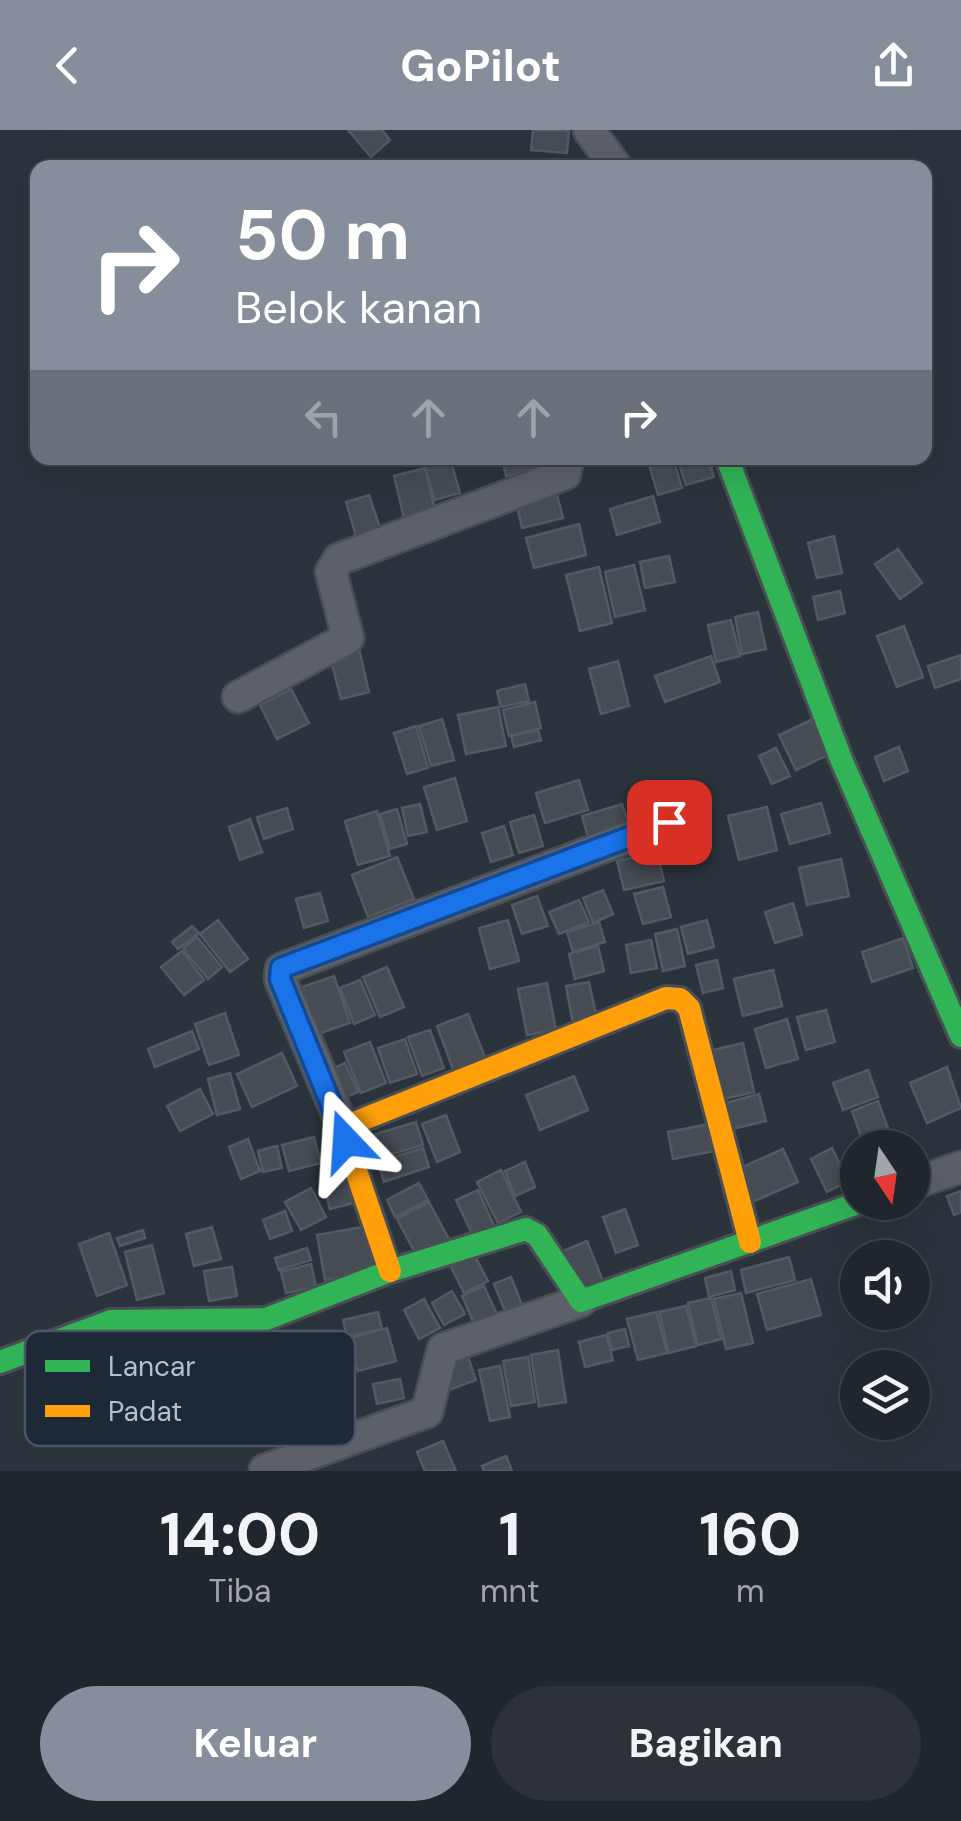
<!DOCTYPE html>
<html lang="id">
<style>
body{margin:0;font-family:"DM Sans",sans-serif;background:#2d3239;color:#f1f3f6;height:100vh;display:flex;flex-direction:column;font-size:38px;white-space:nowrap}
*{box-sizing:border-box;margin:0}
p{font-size:32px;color:#a2a5aa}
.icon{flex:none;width:55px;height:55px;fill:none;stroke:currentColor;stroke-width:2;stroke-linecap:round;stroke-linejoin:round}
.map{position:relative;height:1341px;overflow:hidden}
.sheet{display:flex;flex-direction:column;background:#20262d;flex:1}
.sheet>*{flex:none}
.top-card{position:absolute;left:30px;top:30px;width:902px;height:305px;border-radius:20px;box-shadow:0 10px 40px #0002,0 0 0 2px #3d4349;background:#858e9a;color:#fff;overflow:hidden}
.needle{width:65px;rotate:167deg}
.tools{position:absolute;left:840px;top:1000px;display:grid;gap:20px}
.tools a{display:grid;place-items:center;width:90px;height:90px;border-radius:50%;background:#20262d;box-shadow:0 10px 40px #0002,0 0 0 2px #3d4349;font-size:50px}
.pin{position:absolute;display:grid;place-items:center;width:85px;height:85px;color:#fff;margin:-42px;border-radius:20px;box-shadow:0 5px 15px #0006}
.me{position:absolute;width:110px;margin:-55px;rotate:340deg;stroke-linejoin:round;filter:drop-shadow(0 0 8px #0008)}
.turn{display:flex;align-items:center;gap:35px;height:210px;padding:0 40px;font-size:45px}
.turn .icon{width:130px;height:130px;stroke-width:2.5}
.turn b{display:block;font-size:70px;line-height:85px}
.lanes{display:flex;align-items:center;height:95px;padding:0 40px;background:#0003;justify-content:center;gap:50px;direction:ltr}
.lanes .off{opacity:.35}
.eta{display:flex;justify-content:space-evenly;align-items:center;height:170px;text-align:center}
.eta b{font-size:60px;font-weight:700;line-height:70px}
.cta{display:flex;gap:20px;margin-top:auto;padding:20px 40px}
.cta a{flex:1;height:115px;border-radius:60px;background:#858e9a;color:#fff;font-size:40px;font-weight:700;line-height:115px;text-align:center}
.cta a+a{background:#2d3239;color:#f1f3f6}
header{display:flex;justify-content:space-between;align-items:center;height:130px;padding:0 40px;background:#858e9a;color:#fff;font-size:45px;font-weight:700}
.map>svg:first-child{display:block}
.building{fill:#464c54;stroke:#535a63;stroke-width:2.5}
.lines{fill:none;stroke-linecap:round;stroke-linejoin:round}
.street-casing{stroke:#4a4f56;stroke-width:35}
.fast-casing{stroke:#4a4f56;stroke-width:28}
.slow-casing{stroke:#4a4f56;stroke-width:28}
.street{stroke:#5c6169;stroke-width:30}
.fast{stroke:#30b455;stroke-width:22}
.slow{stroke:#ff9f0a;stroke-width:22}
.route-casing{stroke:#114b97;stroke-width:25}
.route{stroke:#1a73e8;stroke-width:18}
.key{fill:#1d2937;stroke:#4b5664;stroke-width:2.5}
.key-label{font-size:28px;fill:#b6bfcc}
</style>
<header><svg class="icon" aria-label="back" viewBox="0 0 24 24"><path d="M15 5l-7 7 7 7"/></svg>GoPilot<svg class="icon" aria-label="share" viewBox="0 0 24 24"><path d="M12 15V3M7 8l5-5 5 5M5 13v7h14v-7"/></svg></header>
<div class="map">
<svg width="961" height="1341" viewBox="0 0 961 1341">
<rect width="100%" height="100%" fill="#2b333c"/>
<!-- building -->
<path class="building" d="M348 0H382L390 10 371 27Z
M533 0H569L567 23 531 20Z
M450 328 460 363 435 370 423 330Z
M502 328H544L546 337 506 346Z
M647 328H673L682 358 658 365Z
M677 328H708L714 347 686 355Z
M425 338 435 380 404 388 394 346Z
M556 361 563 388 522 398 516 371Z
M369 365 380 398 356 406 346 372Z
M653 366 660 392 617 405 610 379Z
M579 394 586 425 534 438 526 408Z
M834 406 842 443 817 448 808 413Z
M898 419 922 453 900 469 875 434Z
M669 426 675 452 645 458 640 432Z
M634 435 645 480 615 487 605 442Z
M599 437 612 493 580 501 566 445Z
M840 461 845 483 818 490 813 467Z
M758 482 766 519 742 524 735 487Z
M731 490 740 526 716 532 708 495Z
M904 496 923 547 897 557 877 506Z
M359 519 369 562 341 569 330 527Z
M961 525V549L935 558 928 536Z
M711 526 720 552 665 572 655 546Z
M618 531 629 576 601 584 589 539Z
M525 554 529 571 501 577 497 561Z
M291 559 309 593 277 609 260 575Z
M535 572 541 598 509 606 503 580Z
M498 577 506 616 466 624 458 585Z
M442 589 454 630 431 636 419 596Z
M813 589 830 624 796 640 779 605Z
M416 596 428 638 407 644 394 603Z
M538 600 541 610 514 617 511 606Z
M899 617 908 641 884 651 875 627Z
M776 618 790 646 772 654 759 626Z
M455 648 467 691 437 700 424 657Z
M579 650 588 680 545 693 536 663Z
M821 673 830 703 790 714 781 684Z
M420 674 427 702 408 706 402 678Z
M622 674 631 702 590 714 582 686Z
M767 677 777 720 739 730 728 686Z
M287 678 293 699 264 709 257 687Z
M397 679 407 714 390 719 380 684Z
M377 681 390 726 358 735 345 691Z
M534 685 543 716 519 723 510 692Z
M250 689 262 722 240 730 229 697Z
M504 696 513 725 491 732 482 703Z
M657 722 664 751 624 760 617 731Z
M397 727 414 769 368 787 352 745Z
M841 729 849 766 807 775 799 738Z
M663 757 671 787 643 794 634 764Z
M603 760 613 784 593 793 583 768Z
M320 763 328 791 304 798 296 769Z
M537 766 548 796 522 804 512 775Z
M579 770 589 792 559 804 549 782Z
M793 773 802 805 775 813 765 782Z
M218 790 248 829 230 842 200 804Z
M508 790 519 831 490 839 479 798Z
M707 790 714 817 688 824 681 797Z
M599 792 605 812 573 822 567 802Z
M192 796 199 803 178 819 172 812Z
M677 799 685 836 663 841 655 804Z
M197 807 222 837 208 849 183 819Z
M903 808 913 838 872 852 862 822Z
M651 810 657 838 631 843 626 815Z
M598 816 604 841 575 849 569 824Z
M182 821 204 850 184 865 161 837Z
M717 830 723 858 703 863 696 835Z
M387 837 404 877 380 887 363 847Z
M773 840 782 876 743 886 734 849Z
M334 846 350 893 318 904 302 857Z
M360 850 375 885 354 894 340 858Z
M589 852 597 889 573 894 566 856Z
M547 853 556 900 527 905 518 859Z
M826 880 835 912 806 920 797 887Z
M225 883 239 925 209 935 195 894Z
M468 884 486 930 454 942 437 896Z
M787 889 798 929 766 938 755 899Z
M430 900 444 938 422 946 408 907Z
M192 901 199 919 155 937 148 919Z
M405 909 417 944 390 953 378 918Z
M370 912 386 953 361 963 344 922Z
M743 913 754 962 724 969 713 920Z
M282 923 297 956 252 977 237 944Z
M345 933 358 962 334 972 321 944Z
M947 937 961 978 927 993 910 953Z
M868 940 878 967 843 980 833 953Z
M230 943 240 979 217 985 208 949Z
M574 946 588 980 540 1000 526 965Z
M200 959 213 984 180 1001 167 976Z
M759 964 766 991 733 999 726 973Z
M878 971 895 1018H865L852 981Z
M446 985 460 1022 437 1032 422 994Z
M416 992 423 1015 376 1029 369 1006Z
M709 994 714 1021 673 1029 668 1002Z
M314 1007 321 1033 289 1041 282 1015Z
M248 1009 260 1041 241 1049 229 1017Z
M277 1016 282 1038 263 1042 258 1021Z
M423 1018 429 1037 384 1052 378 1032Z
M832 1018 848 1051 827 1062 811 1029Z
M783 1019 798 1052 752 1072 738 1039Z
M525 1032 535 1057 515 1066 505 1041Z
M501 1040 521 1082 498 1093 477 1052Z
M347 1049 353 1073 330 1079 324 1055Z
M419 1053 428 1070 395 1087 387 1070Z
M311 1058 326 1087 301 1100 285 1072Z
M478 1060 494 1096 473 1106 456 1070Z
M961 1061V1082L954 1085 947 1066Z
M429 1072 451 1113 419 1130 397 1089Z
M625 1079 638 1115 616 1123 603 1087Z
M285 1081 292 1101 270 1109 263 1090Z
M368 1096 376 1141 325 1150 317 1105Z
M212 1097 221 1129 194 1136 186 1104Z
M143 1100 145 1108 120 1116 117 1108Z
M109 1103 127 1155 97 1166 79 1114Z
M587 1111 603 1151 577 1162 561 1122Z
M152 1115 164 1163 137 1170 125 1122Z
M470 1117 488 1151 464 1163 447 1129Z
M307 1118 311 1130 279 1140 275 1128Z
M789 1127 795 1150 746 1163 741 1140Z
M311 1134 316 1157 286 1163 281 1142Z
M232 1137 237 1166 209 1171 204 1141Z
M731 1141 735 1160 709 1167 705 1148Z
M511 1147 526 1185 509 1191 494 1154Z
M811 1149 821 1185 767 1200 757 1164Z
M484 1156 501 1193 478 1203 462 1166Z
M452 1161 465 1184 444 1195 432 1173Z
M741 1163 753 1213 726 1219 714 1169Z
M711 1168 721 1209 698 1215 688 1173Z
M424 1169 440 1198 419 1209 404 1180Z
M686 1176 696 1216 669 1223 659 1182Z
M378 1182 382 1199 347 1207 343 1190Z
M656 1182 667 1223 638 1230 627 1189Z
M387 1198 396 1231 358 1241 349 1208Z
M625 1199 629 1216 612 1220 608 1203Z
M606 1205 613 1230 585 1237 579 1212Z
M558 1220 566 1272 539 1276 531 1225Z
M468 1227 476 1250 449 1260 441 1237Z
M528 1227 535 1272 511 1276 503 1231Z
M500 1236 510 1287 490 1291 479 1240Z
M400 1249 404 1268 377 1274 373 1254Z
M443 1311 456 1341H425L417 1322Z
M506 1326 512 1341H484L482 1336Z"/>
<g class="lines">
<!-- street casing -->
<g class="street-casing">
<path id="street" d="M589 0 617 38
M238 567 348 508 331 442 339 429 565 344 568 328
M345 1002 280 849 281 839 669 692
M912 1054 961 1037
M265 1340 427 1282 443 1219 581 1171"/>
</g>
<!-- fast casing -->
<g class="fast-casing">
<path id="fast" d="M727 328 841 629 961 906
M0 1232 111 1191 266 1189 390 1141 526 1099 537 1105 581 1171 861 1072"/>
</g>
<!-- slow casing -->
<g class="slow-casing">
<path id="slow" d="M390 1141 346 1011 349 995 666 868 680 869 689 878 750 1112"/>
</g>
<!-- street -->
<use href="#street" class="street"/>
<!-- fast -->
<use href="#fast" class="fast"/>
<!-- slow -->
<use href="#slow" class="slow"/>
</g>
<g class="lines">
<!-- route casing -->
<g class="route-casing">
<path id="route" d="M346 1011 280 849 281 838 669 692"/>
</g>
<!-- route -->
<use href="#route" class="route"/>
</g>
<!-- legend -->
<rect x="25" y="1201" width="330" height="115" rx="15" class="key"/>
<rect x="45" y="1230" width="45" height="12" fill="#30b455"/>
<rect x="45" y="1275" width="45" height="12" fill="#ff9f0a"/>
<g class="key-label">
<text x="108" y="1246">Lancar</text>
<text x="108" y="1291">Padat</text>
</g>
</svg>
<div class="tools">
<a><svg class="needle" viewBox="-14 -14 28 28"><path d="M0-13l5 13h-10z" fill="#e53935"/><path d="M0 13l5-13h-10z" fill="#a2a5aa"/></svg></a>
<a><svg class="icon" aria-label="sound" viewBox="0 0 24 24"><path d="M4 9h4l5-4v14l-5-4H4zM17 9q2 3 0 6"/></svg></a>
<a><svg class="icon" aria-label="layers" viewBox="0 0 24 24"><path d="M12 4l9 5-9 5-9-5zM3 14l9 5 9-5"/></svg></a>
</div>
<div class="pin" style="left:669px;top:692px;background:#d93025"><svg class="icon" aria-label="arrive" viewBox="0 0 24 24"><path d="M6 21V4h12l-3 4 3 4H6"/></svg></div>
<svg class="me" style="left:346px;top:1011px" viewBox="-20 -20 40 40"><path d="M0-17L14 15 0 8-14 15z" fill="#1a73e8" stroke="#fff" stroke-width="4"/></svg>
<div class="top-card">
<div class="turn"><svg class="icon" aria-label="right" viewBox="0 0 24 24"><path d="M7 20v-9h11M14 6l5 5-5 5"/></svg><div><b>50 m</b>Belok kanan</div></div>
<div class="lanes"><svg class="icon off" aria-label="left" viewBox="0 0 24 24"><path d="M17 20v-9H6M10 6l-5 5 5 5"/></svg><svg class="icon off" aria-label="ahead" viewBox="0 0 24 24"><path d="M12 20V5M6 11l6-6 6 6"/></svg><svg class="icon off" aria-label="ahead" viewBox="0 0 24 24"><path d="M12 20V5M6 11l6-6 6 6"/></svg><svg class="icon" aria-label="right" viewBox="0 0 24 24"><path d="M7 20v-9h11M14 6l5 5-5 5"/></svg></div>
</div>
</div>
<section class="sheet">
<div class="eta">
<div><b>14:00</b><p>Tiba</p></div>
<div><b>1</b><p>mnt</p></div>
<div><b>160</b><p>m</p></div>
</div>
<div class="cta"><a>Keluar</a><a>Bagikan</a></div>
</section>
